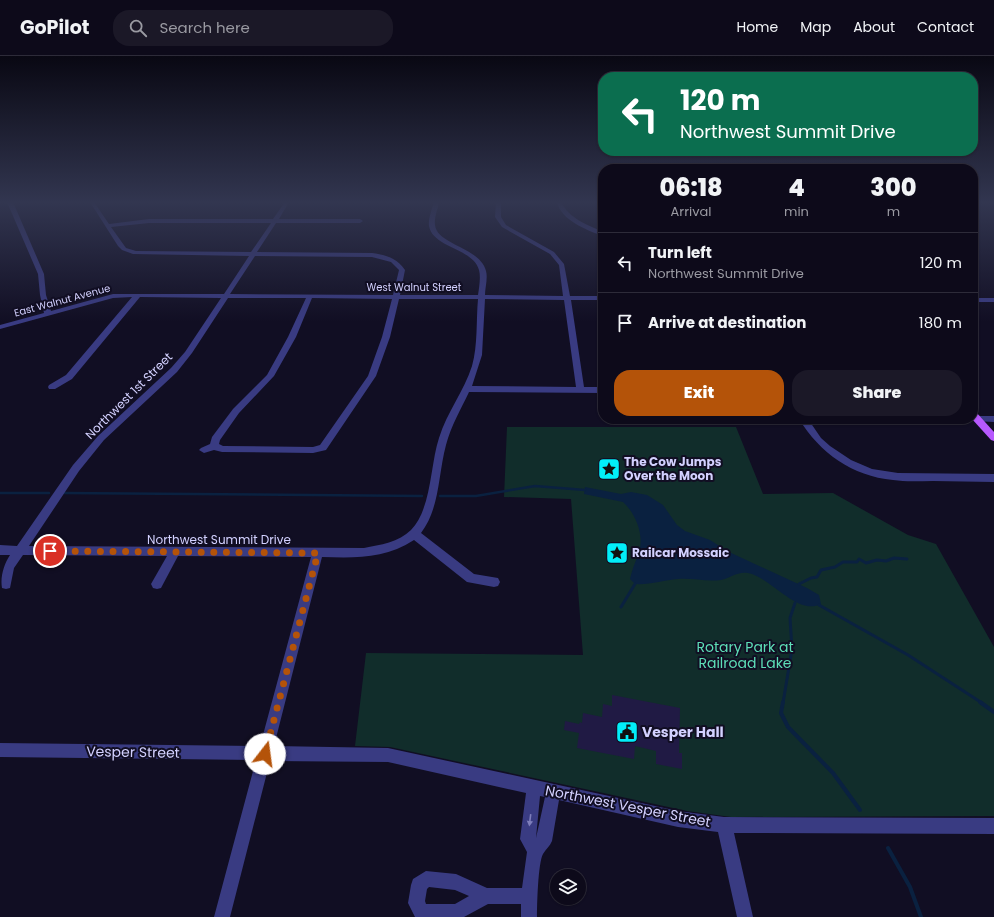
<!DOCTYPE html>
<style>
body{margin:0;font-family:Poppins,sans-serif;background:#1b1827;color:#f1f3f6;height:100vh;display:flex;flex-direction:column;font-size:15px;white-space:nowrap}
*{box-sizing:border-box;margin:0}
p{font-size:13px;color:#9a9aa2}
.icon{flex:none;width:22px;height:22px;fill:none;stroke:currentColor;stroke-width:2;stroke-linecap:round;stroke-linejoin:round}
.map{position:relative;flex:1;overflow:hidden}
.drawer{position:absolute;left:598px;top:108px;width:380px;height:260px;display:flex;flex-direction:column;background:#0d0a1a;border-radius:16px;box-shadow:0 1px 3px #0004,0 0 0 1px #2d2b39}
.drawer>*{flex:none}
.banner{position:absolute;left:598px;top:16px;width:380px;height:84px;border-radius:16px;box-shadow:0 1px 3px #0004,0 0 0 1px #2d2b39;background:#0b6e4f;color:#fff;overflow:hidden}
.controls{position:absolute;left:550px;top:813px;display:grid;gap:8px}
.controls a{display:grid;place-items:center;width:36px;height:36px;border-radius:50%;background:#0d0a1a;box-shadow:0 1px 3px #0004,0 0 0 1px #2d2b39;font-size:20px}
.pin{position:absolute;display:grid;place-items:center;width:34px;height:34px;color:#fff;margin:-17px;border:2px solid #fff;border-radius:50%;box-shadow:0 1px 4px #0007}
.me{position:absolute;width:44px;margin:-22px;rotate:15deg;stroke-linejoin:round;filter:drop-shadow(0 0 3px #0008)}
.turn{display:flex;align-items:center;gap:14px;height:84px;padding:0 16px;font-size:18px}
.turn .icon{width:52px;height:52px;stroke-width:2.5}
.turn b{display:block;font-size:28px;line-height:34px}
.eta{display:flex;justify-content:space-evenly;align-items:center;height:68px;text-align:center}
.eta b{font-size:24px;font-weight:800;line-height:28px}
.cta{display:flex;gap:8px;margin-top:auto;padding:8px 16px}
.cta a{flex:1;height:46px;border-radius:16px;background:#b45309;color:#fff;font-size:16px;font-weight:800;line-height:46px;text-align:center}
.cta a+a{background:#1b1827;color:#f1f3f6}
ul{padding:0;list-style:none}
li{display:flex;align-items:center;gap:12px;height:60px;padding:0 16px;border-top:1px solid #2d2b39}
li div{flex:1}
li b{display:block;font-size:15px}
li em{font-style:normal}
header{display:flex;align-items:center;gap:24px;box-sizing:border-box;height:56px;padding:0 20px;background:#0d0a1a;border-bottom:1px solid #2d2b39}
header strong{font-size:19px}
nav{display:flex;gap:22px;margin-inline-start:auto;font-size:14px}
.search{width:280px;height:36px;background:#1b1827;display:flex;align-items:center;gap:10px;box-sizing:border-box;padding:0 14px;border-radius:16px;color:#9a9aa2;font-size:15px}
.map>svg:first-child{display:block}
.green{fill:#112d2b}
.water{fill:#0a2140}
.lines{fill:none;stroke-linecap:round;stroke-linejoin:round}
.stream-far2{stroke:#0a2140;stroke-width:2.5}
.stream-far1{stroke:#0a2140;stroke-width:3}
.stream{stroke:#0a2140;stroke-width:4}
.building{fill:#201a44}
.minor{fill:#393b82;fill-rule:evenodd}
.major{fill:#b759fe;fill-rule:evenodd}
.oneway{fill:#7e7eba}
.route{stroke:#b45309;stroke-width:7;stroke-dasharray:0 12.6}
.labels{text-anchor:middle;stroke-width:4;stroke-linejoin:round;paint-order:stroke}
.far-street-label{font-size:10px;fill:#d3d1ff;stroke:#110e23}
.street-label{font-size:12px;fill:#d3d1ff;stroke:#110e23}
.poi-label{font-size:12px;font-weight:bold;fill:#d3d1ff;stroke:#110e23;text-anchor:start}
.near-park-label{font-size:14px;fill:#5ddeb7;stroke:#110e23}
.near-poi-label{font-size:14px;font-weight:bold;fill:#d3d1ff;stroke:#110e23;text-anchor:start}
.near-street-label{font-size:14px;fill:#d3d1ff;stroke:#110e23}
</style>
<header>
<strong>GoPilot</strong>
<div class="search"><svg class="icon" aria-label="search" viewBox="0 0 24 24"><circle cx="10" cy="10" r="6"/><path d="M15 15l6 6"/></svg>Search here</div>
<nav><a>Home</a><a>Map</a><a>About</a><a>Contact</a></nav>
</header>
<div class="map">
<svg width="994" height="861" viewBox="0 0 994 861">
<rect width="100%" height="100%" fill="#110e23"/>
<!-- green -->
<path class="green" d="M507 371H736L763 438 833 437 908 479 936 488 994 591V760L731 761 687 755 390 691 355 690 366 597 583 599 571 443 504 441Z"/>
<!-- water -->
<path class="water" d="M585 431 621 438 631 436 647 439 663 449 677 469 685 475 710 484 729 496 807 532 819 539 821 548C797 560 772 522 748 517 738 515 730 522 721 524 707 526 693 522 678 523 664 524 650 529 635 528L630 523 631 519C633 510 638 501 640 492 643 476 635 457 623 446L584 438Z"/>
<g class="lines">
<!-- stream-far2 -->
<path class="stream-far2" d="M0 437H49
M64 437 422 440
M440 440H476L535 430 585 434"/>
<!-- stream-far1 -->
<path class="stream-far1" d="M799 528 811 522 817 521 821 514 835 511 843 506H857L859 503 866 507 877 504 886 505 894 502 907 503
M819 549 908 599 982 647
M621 551 635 528
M783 647 792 593 790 562 795 547"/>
<!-- stream -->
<path class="stream" d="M783 646 781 657 788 671 833 717 860 754
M980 646 994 656
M888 792 910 831 921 861"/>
</g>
<!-- building -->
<path class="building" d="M612 639 680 652 679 697H682V713L656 708V695L635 690 634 703 577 692 579 677 564 674 565 665 579 668 580 666 582 667 583 657 602 661 603 648 612 650Z"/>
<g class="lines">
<!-- minor -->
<path class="minor" d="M7 146H13L44 218 46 239 51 255 113 238H224L249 200 133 198 122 194 118 190 90 146H94L109 168 149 163H273L285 146H289L279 163H360L363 165 360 167H276L257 196 372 197C386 199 397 202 405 214L400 239H478C479 232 481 221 479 214 473 192 433 192 429 170 428 163 432 153 434 146H439C438 153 434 161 435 169 437 189 480 191 486 215 488 222 485 232 485 239L563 240 559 209 550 198 502 171 495 161 496 146H501V161L506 169 554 196 564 208 570 240H603V244H571L584 331H603V337L469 336C461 353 451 370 446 389 438 419 440 452 421 477L474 518 498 522 500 526 498 530 494 531 467 526 414 484C385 503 355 502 322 501L274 690 388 692 678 755 724 761 994 762V778L734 777 753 861H737L718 776 678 771 559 744 552 785C550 790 546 793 543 798 538 807 537 849 537 861H521V848H488L464 861H415L408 847 411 829 413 823 426 815 456 818 487 832H522L527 796 520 783 526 737 388 706 270 705 230 861H214L256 704 0 701V687L260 690 311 501 178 500 161 532 157 533 153 532 151 528 167 500 23 499 14 512 10 532 6 533 2 532C0 521 4 508 10 499H0V489L17 490 73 409 98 380 171 312 185 296 221 242 140 241 72 323 55 333H49L48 331 49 329 66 319 132 241 113 242 0 273V269L44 257 40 239 38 218ZM149 167H271L251 196 136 195 126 192 111 171ZM255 200 372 201 391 206 399 214 393 239 230 238ZM228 242H306L288 281 267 319 233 353 212 381 210 388 201 392 199 394 204 397 214 394 222 396 313 397 326 394 376 320 390 281 399 243H478C476 265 478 289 472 310 464 335 447 356 439 382 430 409 432 452 411 474 399 486 380 489 364 492L29 490 79 415 104 384 177 316 192 297ZM312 242 392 243 382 281 368 320 320 389 313 391 223 390 219 388 220 384 239 357 274 320 296 281ZM485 243 564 244 576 331 472 330 482 299ZM540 740 545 741 536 782ZM429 831 455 834 469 840 455 848H426L425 845 427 833Z
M557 146H561C570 163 586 168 603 176V180C586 174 561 164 557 146Z
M990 146H994V148L991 147Z
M973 242H994V246H973Z
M977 360H994V366L974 365 973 363Z
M799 363H808L821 382 830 390 851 404 872 413 898 417 994 418V426C974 426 953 425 933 425 919 425 906 426 893 424 852 420 820 397 799 363Z"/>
<!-- major -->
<path class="major" d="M973 355 976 356 994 376V385L991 384 972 363Z"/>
</g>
<!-- one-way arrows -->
<defs><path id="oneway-solid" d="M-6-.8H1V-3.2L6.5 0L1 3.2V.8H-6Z"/></defs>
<use class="oneway" href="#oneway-solid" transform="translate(530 764) rotate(97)"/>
<!-- sky -->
<linearGradient id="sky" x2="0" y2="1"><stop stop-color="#090813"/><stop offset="0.55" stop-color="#323650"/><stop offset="1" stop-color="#323650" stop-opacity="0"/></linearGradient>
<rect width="994" height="266" fill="url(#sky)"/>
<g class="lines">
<!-- route -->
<path class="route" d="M50 495 318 497 265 698"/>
</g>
<!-- icons -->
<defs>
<g id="sight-square" transform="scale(1.15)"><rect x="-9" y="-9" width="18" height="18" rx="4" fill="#02eef9" stroke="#110e23"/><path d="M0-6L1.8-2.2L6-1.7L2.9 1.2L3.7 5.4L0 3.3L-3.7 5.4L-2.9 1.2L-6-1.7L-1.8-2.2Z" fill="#111"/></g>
<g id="civic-square" transform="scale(1.15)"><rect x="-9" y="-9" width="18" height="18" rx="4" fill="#02eef9" stroke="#110e23"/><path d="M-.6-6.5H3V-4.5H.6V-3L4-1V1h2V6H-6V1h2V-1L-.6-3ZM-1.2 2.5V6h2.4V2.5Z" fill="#111"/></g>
</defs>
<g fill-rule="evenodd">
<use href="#sight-square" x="609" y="413"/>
<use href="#sight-square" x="617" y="497"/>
<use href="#civic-square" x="627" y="676"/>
</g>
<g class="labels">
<!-- far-street labels -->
<g class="far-street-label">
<text x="414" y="235">West Walnut Street</text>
<text transform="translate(62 244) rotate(-15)" y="4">East Walnut Avenue</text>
</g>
<!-- street labels -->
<g class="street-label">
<text transform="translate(129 340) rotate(-45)" y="4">Northwest 1st Street</text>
<text x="219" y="488">Northwest Summit Drive</text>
</g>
<!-- poi labels -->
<g class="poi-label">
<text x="624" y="410">The Cow Jumps<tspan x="624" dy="14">Over the Moon</tspan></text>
<text x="632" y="501">Railcar Mossaic</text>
</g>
<!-- near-park labels -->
<g class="near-park-label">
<text x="745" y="596">Rotary Park at<tspan x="745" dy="16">Railroad Lake</tspan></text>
</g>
<!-- near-poi labels -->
<g class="near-poi-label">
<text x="642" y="681">Vesper Hall</text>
</g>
<!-- near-street labels -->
<g class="near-street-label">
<text transform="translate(133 696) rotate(1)" y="5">Vesper Street</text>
<text transform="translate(628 750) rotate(11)" y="5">Northwest Vesper Street</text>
</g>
</g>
</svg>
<div class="controls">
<a><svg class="icon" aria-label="layers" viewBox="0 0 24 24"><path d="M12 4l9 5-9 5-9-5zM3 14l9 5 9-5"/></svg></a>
</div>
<div class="pin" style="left:50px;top:495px;background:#d93025"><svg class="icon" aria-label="arrive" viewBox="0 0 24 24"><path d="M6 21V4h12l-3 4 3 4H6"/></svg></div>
<svg class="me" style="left:265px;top:698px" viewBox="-20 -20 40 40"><circle r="19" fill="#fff"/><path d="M0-13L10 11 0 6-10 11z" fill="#b45309"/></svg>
<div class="banner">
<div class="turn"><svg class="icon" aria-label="left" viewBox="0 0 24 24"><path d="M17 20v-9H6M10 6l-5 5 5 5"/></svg><div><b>120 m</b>Northwest Summit Drive</div></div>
</div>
<section class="drawer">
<div class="eta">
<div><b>06:18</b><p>Arrival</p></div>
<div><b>4</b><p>min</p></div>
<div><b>300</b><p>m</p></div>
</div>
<ul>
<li><svg class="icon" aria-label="left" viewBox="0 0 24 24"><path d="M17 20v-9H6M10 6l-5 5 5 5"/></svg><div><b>Turn left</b><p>Northwest Summit Drive</p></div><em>120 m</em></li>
<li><svg class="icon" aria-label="arrive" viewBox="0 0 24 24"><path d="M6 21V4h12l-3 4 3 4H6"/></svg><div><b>Arrive at destination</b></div><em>180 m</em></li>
</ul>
<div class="cta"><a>Exit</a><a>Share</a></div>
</section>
</div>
